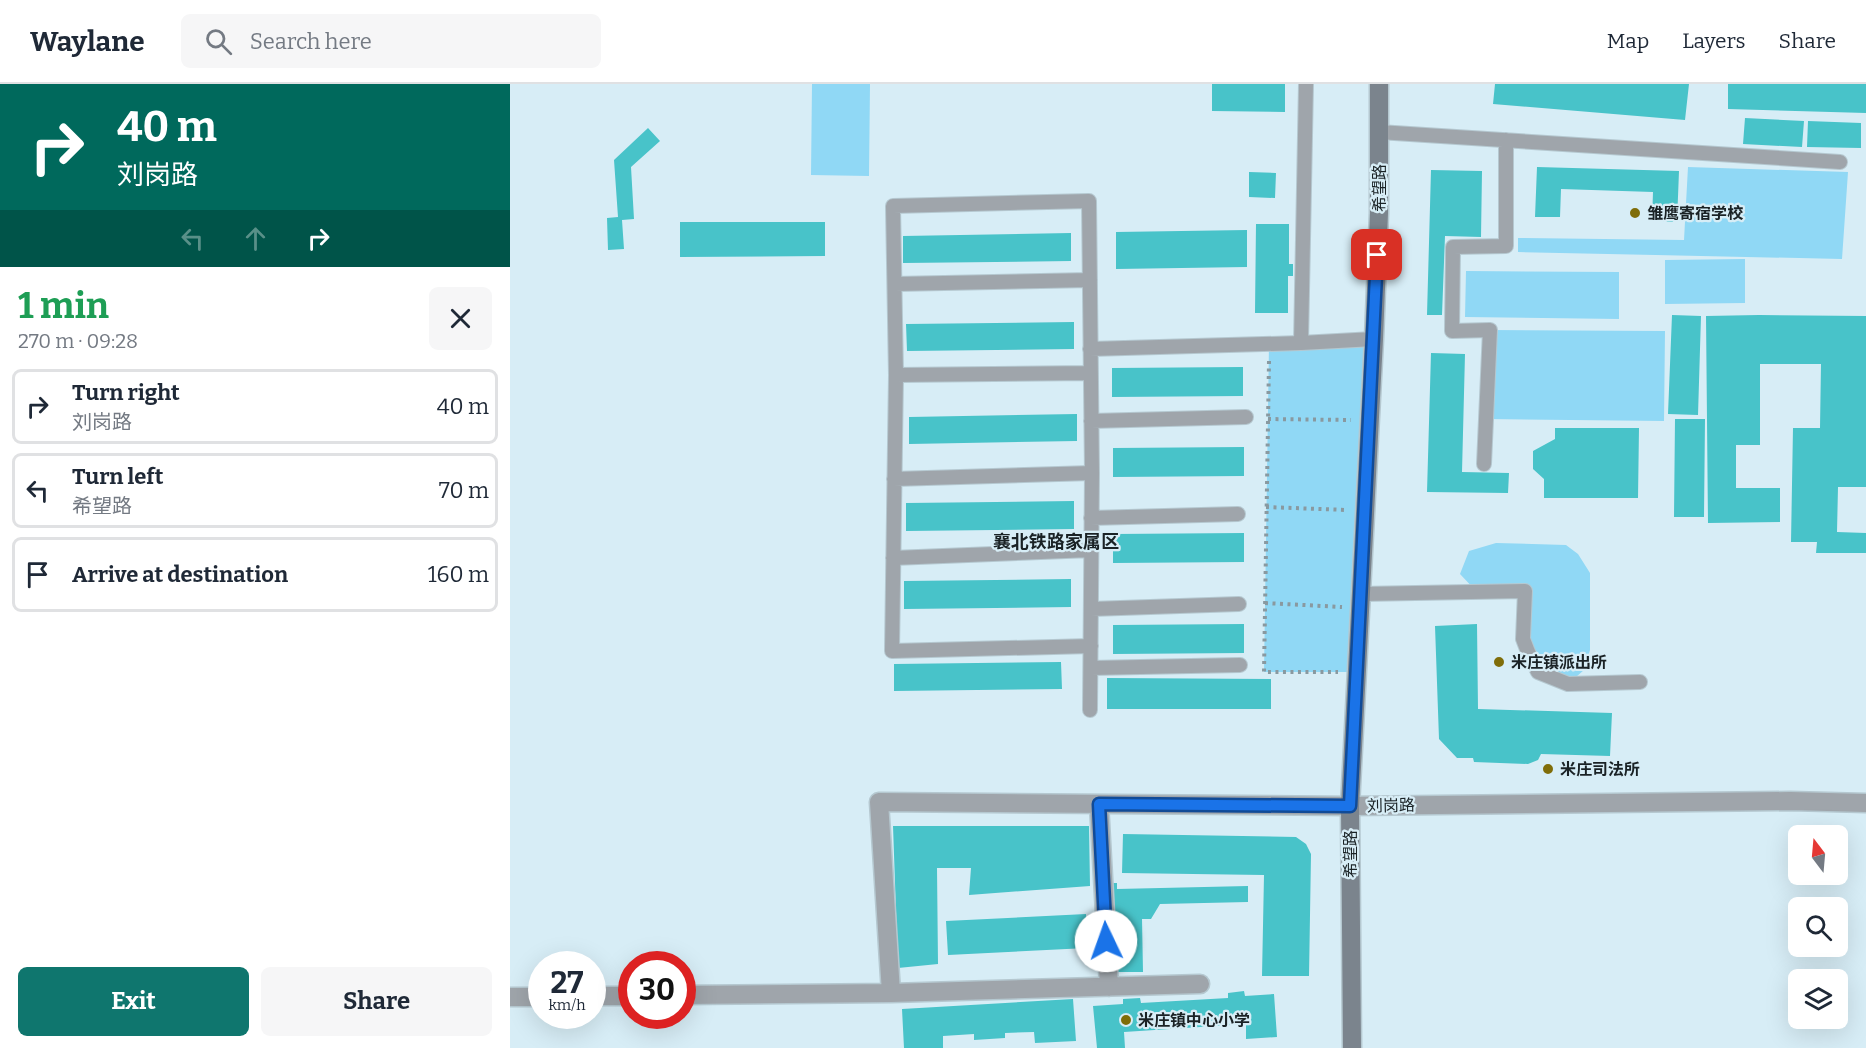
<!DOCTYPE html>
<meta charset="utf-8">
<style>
body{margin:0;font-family:Bitter,"Noto Sans SC",serif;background:#f6f6f7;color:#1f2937;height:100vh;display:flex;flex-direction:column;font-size:22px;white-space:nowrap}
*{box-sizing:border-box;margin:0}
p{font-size:20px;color:#747a83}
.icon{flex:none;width:33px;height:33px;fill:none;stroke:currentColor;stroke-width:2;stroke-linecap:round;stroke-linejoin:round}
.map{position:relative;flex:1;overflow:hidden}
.sheet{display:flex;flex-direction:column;background:#fff;width:510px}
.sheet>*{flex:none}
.top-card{background:#00695c;color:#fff;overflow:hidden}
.needle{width:39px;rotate:344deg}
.buttons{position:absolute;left:1278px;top:741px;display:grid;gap:12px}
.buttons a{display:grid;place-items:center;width:60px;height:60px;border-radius:9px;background:#fff;box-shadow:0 6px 24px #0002;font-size:30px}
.speed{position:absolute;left:18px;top:867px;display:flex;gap:12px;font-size:30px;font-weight:700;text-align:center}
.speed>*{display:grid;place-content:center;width:78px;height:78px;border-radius:50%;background:#fff;box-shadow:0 6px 24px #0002;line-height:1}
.speed small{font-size:15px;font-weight:400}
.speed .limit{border:9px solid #d22;background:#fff;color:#111}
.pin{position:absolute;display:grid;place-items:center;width:51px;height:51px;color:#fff;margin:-26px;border-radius:12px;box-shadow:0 3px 9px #0006}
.me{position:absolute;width:66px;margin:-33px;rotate:357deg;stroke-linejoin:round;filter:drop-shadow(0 0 4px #0008)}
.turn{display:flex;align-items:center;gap:21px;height:126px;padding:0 18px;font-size:27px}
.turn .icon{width:78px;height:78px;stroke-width:2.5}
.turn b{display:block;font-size:42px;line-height:51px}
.lanes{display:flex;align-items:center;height:57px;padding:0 18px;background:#0003;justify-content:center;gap:30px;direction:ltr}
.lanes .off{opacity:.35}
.round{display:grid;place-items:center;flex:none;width:63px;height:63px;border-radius:9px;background:#f6f6f7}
.overview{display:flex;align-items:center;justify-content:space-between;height:102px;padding:0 18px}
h1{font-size:36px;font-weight:700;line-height:45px;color:#1e9e55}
.cta{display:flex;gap:12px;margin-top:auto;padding:12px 18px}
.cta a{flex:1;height:69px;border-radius:9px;background:#0f766e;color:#fff;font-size:24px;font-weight:700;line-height:69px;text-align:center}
.cta a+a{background:#f6f6f7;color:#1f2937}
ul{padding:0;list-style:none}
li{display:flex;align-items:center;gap:18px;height:75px;margin:0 12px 9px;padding:0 6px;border:3px solid #e0e1e3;border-radius:9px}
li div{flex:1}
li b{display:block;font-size:22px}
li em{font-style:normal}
header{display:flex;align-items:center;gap:36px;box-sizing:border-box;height:84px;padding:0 30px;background:#fff;border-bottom:2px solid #e0e1e3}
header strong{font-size:28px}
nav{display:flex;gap:33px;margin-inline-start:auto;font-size:21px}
.search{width:420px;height:54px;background:#f6f6f7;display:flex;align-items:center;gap:15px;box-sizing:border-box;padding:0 21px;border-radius:9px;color:#747a83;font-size:22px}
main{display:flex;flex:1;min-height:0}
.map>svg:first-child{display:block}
.green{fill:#90d8f5}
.building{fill:#48c3c9}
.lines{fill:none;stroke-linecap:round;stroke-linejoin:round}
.lane-casing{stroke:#b5c8d0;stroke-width:16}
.street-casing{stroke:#b5c8d0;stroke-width:21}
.secondary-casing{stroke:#b5c8d0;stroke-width:21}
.path{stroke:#8999a0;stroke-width:4;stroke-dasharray:3 4.5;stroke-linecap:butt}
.lane{stroke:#9fa5ab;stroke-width:14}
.street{stroke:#9fa5ab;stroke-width:18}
.secondary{stroke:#7b848d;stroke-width:18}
.route-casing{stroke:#114b97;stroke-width:15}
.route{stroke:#1a73e8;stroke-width:10}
.poi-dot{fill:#7f6d09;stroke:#d7edf6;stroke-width:2}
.labels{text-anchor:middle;stroke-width:4.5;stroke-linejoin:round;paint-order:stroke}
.street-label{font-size:16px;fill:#1a2225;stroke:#d7edf6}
.poi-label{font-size:16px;font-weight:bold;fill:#1a2225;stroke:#d7edf6;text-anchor:start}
.neighbourhood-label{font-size:18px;font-weight:bold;fill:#1a2225;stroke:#d7edf6}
</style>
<header>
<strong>Waylane</strong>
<div class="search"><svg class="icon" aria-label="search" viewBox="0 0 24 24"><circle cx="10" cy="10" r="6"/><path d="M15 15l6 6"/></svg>Search here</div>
<nav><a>Map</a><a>Layers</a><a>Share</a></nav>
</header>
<main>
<section class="sheet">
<div class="top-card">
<div class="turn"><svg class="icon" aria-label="right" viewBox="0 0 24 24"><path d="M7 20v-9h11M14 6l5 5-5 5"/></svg><div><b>40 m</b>刘岗路</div></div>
<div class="lanes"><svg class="icon off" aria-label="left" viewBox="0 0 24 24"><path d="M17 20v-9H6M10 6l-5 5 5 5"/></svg><svg class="icon off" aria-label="ahead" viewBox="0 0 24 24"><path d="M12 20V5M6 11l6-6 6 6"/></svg><svg class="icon" aria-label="right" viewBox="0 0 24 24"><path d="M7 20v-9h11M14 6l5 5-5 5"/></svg></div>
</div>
<div class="overview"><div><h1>1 min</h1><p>270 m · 09:28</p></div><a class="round"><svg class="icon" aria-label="close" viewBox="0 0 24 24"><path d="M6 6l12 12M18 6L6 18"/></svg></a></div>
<ul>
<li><svg class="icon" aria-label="right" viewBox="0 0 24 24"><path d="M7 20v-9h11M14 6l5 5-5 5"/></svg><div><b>Turn right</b><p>刘岗路</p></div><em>40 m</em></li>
<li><svg class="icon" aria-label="left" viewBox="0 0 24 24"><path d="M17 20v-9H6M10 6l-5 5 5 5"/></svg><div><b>Turn left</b><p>希望路</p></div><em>70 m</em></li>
<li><svg class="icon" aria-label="arrive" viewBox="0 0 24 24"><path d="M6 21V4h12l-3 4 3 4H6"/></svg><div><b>Arrive at destination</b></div><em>160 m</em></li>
</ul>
<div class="cta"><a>Exit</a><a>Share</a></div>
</section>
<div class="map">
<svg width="1356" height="964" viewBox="0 0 1356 964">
<rect width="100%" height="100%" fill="#d7edf6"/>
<!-- green -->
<path class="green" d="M302 0H360L359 92 301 91Z
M1178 83 1338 88 1332 175 1008 168V154L1174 156Z
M1235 175V219L1155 220V176Z
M956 187 1109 188V235L955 233Z
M980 246 1155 247 1154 337 976 335Z
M864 255 847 588H754L759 260Z
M986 459 1056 461 1068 470 1080 489V566L1074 586 1058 600 1028 588 1018 568 1015 507 967 508 950 490 959 467Z"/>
<!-- building -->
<path class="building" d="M702 0H775V28L702 27Z
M985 0H1179L1175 36 983 20Z
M1218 0H1356V29L1218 25Z
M1235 34 1294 37 1292 63 1233 60Z
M1298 37 1351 39V64L1297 63Z
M138 44 150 57 121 83 124 135 112 136 114 165 98 166 97 134 108 133 104 76Z
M1027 83 1169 87 1167 138 1142 137 1143 108 1051 105 1050 133H1025Z
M921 86 972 87 971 153 935 152 932 231H917Z
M739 88 766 89 765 114 739 113Z
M170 138H315V172L170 173Z
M746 140H779V180H783V192H778V229H745Z
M737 146V183L606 185V148Z
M561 149V177L393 179V152Z
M1162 231 1191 232 1188 331 1158 330Z
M1249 231 1356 232V403H1328L1327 448 1356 449V469H1306L1307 458H1281L1283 344H1310L1311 280H1250V361H1226V404H1270V438L1198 439 1196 232Z
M564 238V265L397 267 396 240Z
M921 269 955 270 952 388 999 389 998 409 917 408Z
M733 283V312L602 313V284Z
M567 330V357L399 360V333Z
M1165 335H1195L1194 433H1164Z
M1045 344H1129L1128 414H1034V395L1023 385V367L1045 355Z
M734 363V392L603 393V364Z
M564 417V445L396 447V419Z
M734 449V478L603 479V450Z
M561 495V523L394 525V497Z
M734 540V569L603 570V541Z
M967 540 968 625 1102 629 1100 672 1031 670 1028 676 1018 680 964 678 963 674H947L929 655 925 542Z
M551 578 552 605 384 607V580Z
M597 594 761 595V625H597Z
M383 742H579L580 802 459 811 461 784H427L428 880 388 884Z
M613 750 786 753 796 760 801 770 799 892H752L754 791 612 789Z
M599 799H607V805L738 802V818L650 820 641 835H632L633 888H608L607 832 600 833Z
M576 830 577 864 438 871 436 837Z
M734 907 735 912 764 910 767 953 736 955V940L614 948 615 964H587L583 922 613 920V915L630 914 631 919 718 914V909Z
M563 915 566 957 525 959 524 948 495 949V954L464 956V950L433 952V964H394L392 925Z"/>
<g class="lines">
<!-- lane casing -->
<g class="lane-casing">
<path id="lane" d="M869 48 1330 78
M385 200 580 196
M791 259 796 0
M580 265 791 259 864 255
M580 289 386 291 383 122 579 117 582 389 580 626
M386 291 382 567 581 562
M581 337 736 333
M974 380 980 246 942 247 943 163 996 162V56
M384 395 582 389
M581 434 728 430
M383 474 581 466
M851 510 1015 507 1013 555 1018 568 1028 588 1058 600 1130 598
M581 525 729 520
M581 584 730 581"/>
</g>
<!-- street casing -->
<g class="street-casing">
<path id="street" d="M589 720 599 903
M381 909 690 900
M172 911 381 909 369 718 840 722 1280 717 1356 719
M82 912H122
M0 913H32"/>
</g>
<!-- secondary casing -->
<g class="secondary-casing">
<path id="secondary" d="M842 964 840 722 864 255 869 129V0"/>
</g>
<!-- path -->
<path class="path" d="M759 277 754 588H828
M758 335 841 336
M756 423 837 426
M755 519 832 523"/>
<!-- lane -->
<use href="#lane" class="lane"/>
<!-- street -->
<use href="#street" class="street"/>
<!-- secondary -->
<use href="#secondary" class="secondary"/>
</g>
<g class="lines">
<!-- route casing -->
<g class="route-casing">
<path id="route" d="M596 857 589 720 840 722 867 171"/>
</g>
<!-- route -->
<use href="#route" class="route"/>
</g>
<!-- markers -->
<g class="poi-dot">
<circle cx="1125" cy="129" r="6"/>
<circle cx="989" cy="578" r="6"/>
<circle cx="1038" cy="685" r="6"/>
<circle cx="616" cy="936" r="6"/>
</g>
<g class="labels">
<!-- street labels -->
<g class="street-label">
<text transform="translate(869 104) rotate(-90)" y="6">希望路</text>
<text transform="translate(881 721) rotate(-1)" y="6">刘岗路</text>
<text transform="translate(840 770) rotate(-90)" y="6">希望路</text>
</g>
<!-- poi labels -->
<g class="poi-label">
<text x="1137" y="135">雏鹰寄宿学校</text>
<text x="1001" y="584">米庄镇派出所</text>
<text x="1050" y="691">米庄司法所</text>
<text x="628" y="942">米庄镇中心小学</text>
</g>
<!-- neighbourhood labels -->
<g class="neighbourhood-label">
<text x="546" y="464">襄北铁路家属区</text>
</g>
</g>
</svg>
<div class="buttons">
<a><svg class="needle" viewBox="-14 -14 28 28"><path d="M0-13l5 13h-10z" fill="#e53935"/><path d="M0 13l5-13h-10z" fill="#747a83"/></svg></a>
<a><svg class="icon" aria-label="search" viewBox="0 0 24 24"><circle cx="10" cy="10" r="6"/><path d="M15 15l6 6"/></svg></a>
<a><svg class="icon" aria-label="layers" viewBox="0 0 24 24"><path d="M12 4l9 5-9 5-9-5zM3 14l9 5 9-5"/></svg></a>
</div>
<div class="speed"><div>27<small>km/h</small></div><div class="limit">30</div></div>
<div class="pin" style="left:867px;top:171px;background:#d93025"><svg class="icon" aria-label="arrive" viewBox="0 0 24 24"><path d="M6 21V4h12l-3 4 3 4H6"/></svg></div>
<svg class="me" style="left:596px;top:857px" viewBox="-20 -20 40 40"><circle r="19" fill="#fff"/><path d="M0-13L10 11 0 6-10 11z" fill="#1a73e8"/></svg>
</div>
</main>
